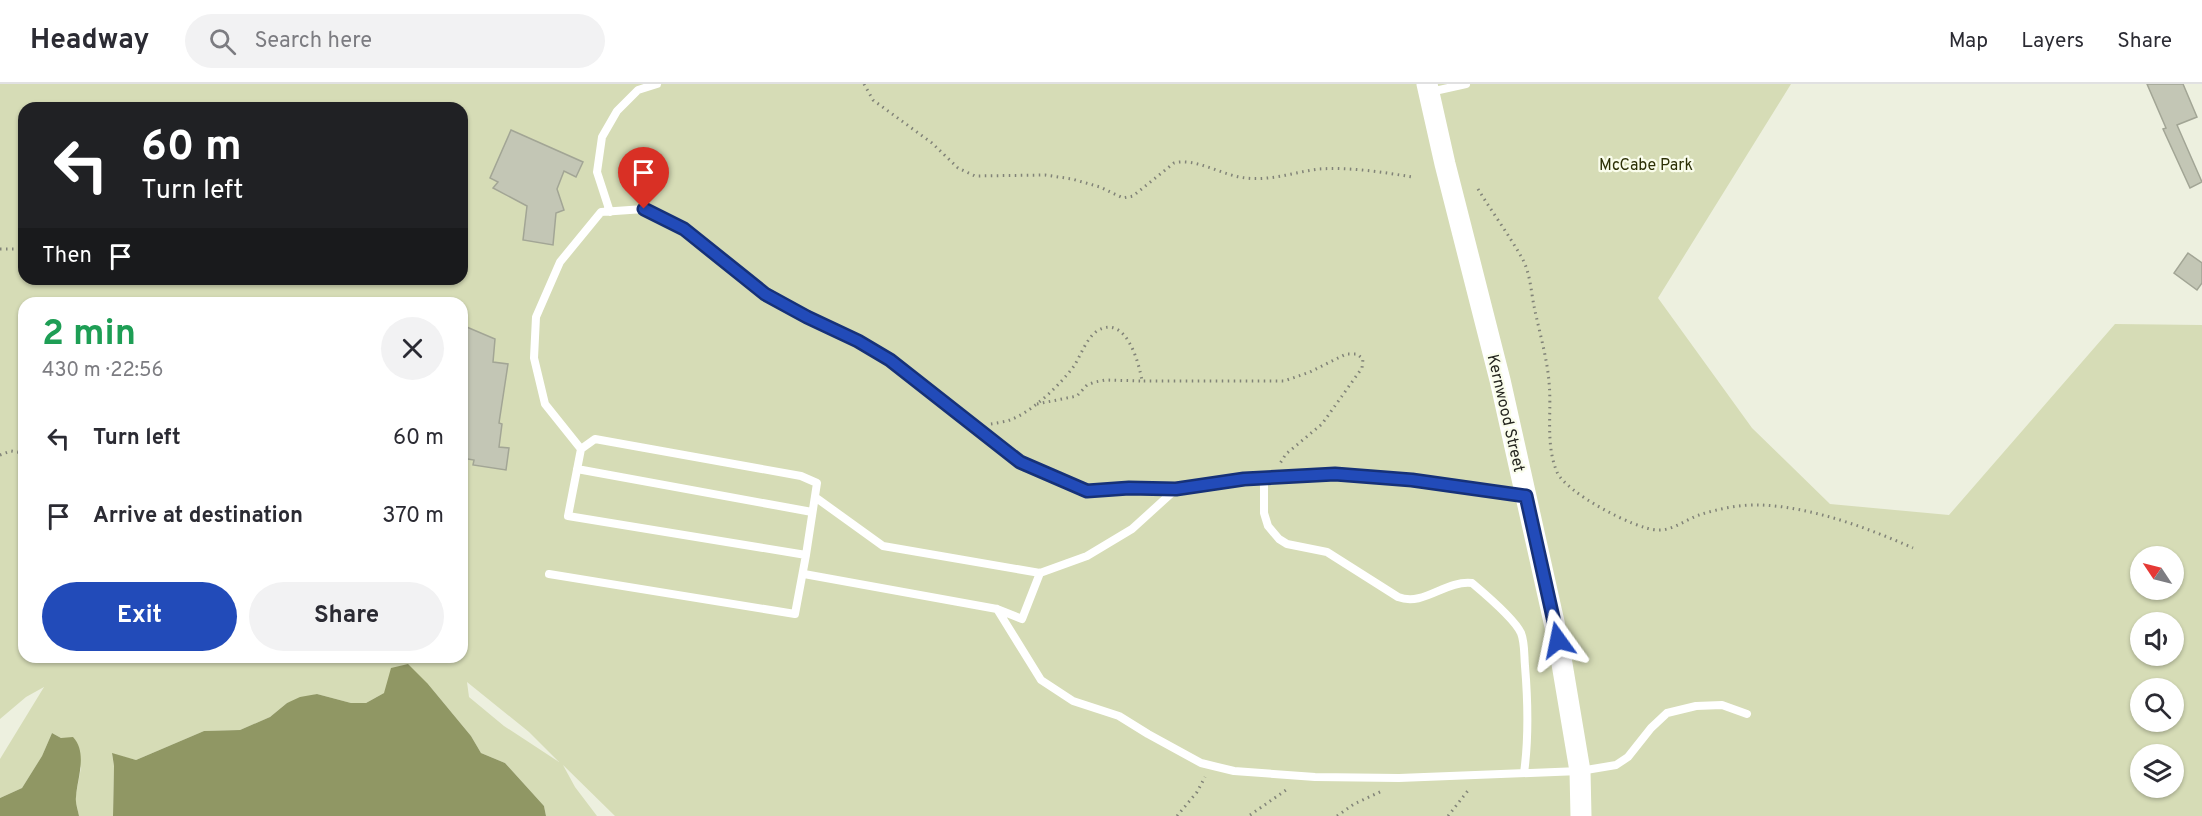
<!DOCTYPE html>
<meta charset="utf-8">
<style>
body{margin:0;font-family:Overpass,sans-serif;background:#f2f2f3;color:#2b2b33;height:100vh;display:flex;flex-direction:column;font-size:22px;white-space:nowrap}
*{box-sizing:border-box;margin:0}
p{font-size:20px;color:#7c7c81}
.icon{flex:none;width:33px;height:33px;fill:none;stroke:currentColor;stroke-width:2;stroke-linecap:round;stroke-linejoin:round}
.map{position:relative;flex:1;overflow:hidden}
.drawer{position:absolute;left:18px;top:213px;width:450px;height:366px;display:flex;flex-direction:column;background:#fff;border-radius:18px;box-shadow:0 2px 4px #0004}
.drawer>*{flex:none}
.banner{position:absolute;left:18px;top:18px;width:450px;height:183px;border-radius:18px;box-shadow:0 2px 4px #0004;background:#202124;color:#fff;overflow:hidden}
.needle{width:39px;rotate:305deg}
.buttons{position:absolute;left:2130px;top:462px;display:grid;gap:12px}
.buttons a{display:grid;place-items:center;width:54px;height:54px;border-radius:50%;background:#fff;box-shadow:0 2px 4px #0004;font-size:30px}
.pin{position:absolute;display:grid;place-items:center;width:51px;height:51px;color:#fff;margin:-62px -26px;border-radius:50% 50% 50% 0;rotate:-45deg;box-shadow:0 0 6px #0007}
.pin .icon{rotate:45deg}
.me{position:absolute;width:66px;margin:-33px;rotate:348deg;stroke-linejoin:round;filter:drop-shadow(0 0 4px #0008)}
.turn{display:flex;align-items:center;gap:21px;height:126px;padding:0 24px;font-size:27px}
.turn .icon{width:78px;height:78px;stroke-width:2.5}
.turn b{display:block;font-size:42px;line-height:51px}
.then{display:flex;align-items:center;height:57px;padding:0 24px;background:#0003;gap:12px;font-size:22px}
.round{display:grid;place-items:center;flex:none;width:63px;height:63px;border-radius:32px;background:#f2f2f3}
.headline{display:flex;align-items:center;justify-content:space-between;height:102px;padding:0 24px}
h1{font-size:36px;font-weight:700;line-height:45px;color:#1e9e55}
.button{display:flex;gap:12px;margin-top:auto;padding:12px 24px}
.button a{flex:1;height:69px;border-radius:36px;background:#224bb9;color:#fff;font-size:24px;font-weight:700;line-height:69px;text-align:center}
.button a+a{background:#f2f2f3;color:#2b2b33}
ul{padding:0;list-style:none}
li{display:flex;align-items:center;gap:18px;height:78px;padding:0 24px}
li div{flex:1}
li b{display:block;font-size:22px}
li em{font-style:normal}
header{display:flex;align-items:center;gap:36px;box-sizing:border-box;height:84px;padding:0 30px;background:#fff;border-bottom:2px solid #e1e1e2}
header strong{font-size:28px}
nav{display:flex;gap:33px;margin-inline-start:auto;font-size:21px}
.search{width:420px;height:54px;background:#f2f2f3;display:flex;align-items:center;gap:15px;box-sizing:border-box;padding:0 21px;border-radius:33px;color:#7c7c81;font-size:22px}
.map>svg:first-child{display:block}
.green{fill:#d6dcb6;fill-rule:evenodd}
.water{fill:#909764}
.building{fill:#c3c6b5;stroke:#a2a595;stroke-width:1.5}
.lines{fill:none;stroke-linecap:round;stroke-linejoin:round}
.path{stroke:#818378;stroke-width:3;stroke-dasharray:1.5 4.5;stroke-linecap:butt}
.lane{stroke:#fff;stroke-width:8}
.secondary{stroke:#fff;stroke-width:21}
.route-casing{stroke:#163178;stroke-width:15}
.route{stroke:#224bb9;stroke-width:10}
.labels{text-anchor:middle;stroke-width:4.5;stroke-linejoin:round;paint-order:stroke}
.park-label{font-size:16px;fill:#2c3006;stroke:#fafdec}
.street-label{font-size:16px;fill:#252620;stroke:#fafdec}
</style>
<header>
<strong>Headway</strong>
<div class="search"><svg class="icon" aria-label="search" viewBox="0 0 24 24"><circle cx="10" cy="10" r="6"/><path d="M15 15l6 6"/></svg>Search here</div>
<nav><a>Map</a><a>Layers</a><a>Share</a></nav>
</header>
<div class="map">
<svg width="2202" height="732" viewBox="0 0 2202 732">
<rect width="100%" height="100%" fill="#edf0df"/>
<!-- green -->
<path class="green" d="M0 0H1791L1658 214 1752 344 1830 420 1949 431 2115 240 2202 241V732H615L563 681 575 703 597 732H546L544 722 505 679 481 669 471 652 428 600 384 609 366 619H351L317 610 287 619 270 633 240 646 204 647 136 676 112 670 114 682 113 732H79L75 715 81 684 72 654H61L52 649 42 672 22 704 0 714V675L44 603 26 613 0 635ZM24 24H462V195H24ZM24 219H462V573H24ZM2140 472H2174V506H2140ZM2140 538H2174V572H2140ZM467 598 529 648 559 678 504 642 469 613ZM2140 604H2174V638H2140ZM2140 670H2174V704H2140Z"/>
<!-- water -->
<path class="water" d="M408 580 428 600 471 652 481 669 505 679 544 722 546 732H113L114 682 112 669 136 676 204 647 240 646 270 633 287 619 300 613 317 610 351 619H366L384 609 391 584Z
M52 649 61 654 73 653C88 669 77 695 76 713 75 719 78 726 79 732H0V714L22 704 42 672Z"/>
<!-- building -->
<path class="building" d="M2147 0H2183L2197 33 2177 41 2202 98 2190 104 2163 45 2166 44Z
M511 46 583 78 576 93 564 87 557 105 564 126 556 129 553 161 523 156 527 122 493 104 498 98 490 94Z
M2188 169 2202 179V199L2197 206 2174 189Z
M462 241 495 255 493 278 508 280 499 339 502 340 499 363 509 364 506 386 473 381 474 376 462 374Z"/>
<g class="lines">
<!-- path -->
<path class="path" d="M864 0 873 16 932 59 958 84 975 92 1045 91 1072 95 1100 103 1123 114 1133 112 1174 79C1195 73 1223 92 1246 94 1271 97 1295 88 1319 85 1349 83 1383 88 1412 93
M1478 105C1492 128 1509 151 1522 174 1530 188 1531 207 1534 222 1539 247 1547 273 1549 298 1552 327 1545 360 1557 388 1566 409 1635 445 1657 446 1672 447 1685 436 1699 431 1717 425 1742 420 1761 421 1812 423 1868 444 1913 464
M0 165H24
M1037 320 1077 312 1087 301 1095 298 1105 296 1142 297
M991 340C997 339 1004 338 1010 336 1032 328 1060 301 1074 282 1081 271 1086 255 1097 247 1126 229 1139 279 1142 297H1284L1310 288 1346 270H1357L1363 275 1362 284 1322 340 1286 370 1279 381
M0 371 11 367 24 369
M1250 731 1289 704
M1177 732 1197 708 1205 693
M1337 732 1354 720 1382 707
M1448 732 1470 704"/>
<!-- lane -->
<path class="lane" d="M1430 8 1466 0
M610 128 597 88 602 53 617 27 638 6 657 0
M595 355 801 392 817 399 806 471 568 432 581 365Z
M581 365 545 320 534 274 536 233 560 178 601 128 644 125 684 145 765 210 807 233 858 257 890 276 1020 378 1087 407 1129 404 1176 405 1244 395 1335 390 1412 396 1525 412
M577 385 812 428
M1264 394V429L1268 442 1279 455 1287 460 1327 468 1398 513C1424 523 1445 496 1472 499 1485 510 1514 534 1521 549 1525 559 1524 572 1525 582 1528 618 1529 653 1524 689
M815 413 883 462 1040 489 1087 472 1132 445 1176 405
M549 490 795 530 806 471
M804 490 997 525 1022 535 1040 489
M997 525 1041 596 1073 617 1119 632 1148 650 1201 679 1234 687 1315 693 1399 694 1580 687 1616 681 1628 673 1651 644 1667 629 1696 622 1722 621 1747 630"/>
<!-- secondary -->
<path class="secondary" d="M1427 0 1445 80 1500 296 1558 556 1580 687 1581 732"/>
</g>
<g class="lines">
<!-- route casing -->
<g class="route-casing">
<path id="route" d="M644 125 684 145 765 210 807 233 858 257 890 276 1020 378 1087 407 1129 404 1176 405 1244 395 1335 390 1412 396 1526 412 1558 556"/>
</g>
<!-- route -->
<use href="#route" class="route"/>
</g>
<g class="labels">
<!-- park labels -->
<g class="park-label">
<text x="1646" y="86">McCabe Park</text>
</g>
<!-- street labels -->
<g class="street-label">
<text transform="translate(1507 329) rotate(77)" y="6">Kernwood Street</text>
</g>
</g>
</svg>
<div class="buttons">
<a><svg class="needle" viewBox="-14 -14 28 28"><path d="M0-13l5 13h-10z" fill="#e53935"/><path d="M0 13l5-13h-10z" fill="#7c7c81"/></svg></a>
<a><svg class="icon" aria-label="sound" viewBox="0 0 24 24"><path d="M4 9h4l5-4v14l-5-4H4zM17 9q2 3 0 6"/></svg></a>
<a><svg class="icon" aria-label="search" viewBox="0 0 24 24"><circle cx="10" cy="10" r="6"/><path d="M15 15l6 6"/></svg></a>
<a><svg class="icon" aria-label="layers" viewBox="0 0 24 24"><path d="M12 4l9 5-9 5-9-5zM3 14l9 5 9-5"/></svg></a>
</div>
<div class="pin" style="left:644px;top:125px;background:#d93025"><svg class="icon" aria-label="arrive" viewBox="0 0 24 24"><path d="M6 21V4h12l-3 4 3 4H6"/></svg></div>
<svg class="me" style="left:1558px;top:556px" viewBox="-20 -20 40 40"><path d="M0-17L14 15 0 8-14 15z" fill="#224bb9" stroke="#fff" stroke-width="4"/></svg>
<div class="banner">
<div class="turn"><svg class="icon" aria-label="left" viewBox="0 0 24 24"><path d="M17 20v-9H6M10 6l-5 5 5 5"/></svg><div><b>60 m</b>Turn left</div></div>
<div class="then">Then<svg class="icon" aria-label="arrive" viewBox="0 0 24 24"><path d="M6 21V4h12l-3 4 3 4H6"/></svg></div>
</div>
<section class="drawer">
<div class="headline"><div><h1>2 min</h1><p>430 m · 22:56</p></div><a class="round"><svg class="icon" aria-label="close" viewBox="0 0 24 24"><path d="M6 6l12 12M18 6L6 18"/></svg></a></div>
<ul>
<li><svg class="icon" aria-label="left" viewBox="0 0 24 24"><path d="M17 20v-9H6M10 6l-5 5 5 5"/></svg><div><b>Turn left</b></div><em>60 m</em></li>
<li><svg class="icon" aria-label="arrive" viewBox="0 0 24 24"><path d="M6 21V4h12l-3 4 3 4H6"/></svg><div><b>Arrive at destination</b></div><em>370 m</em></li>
</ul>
<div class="button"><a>Exit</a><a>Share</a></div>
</section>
</div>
